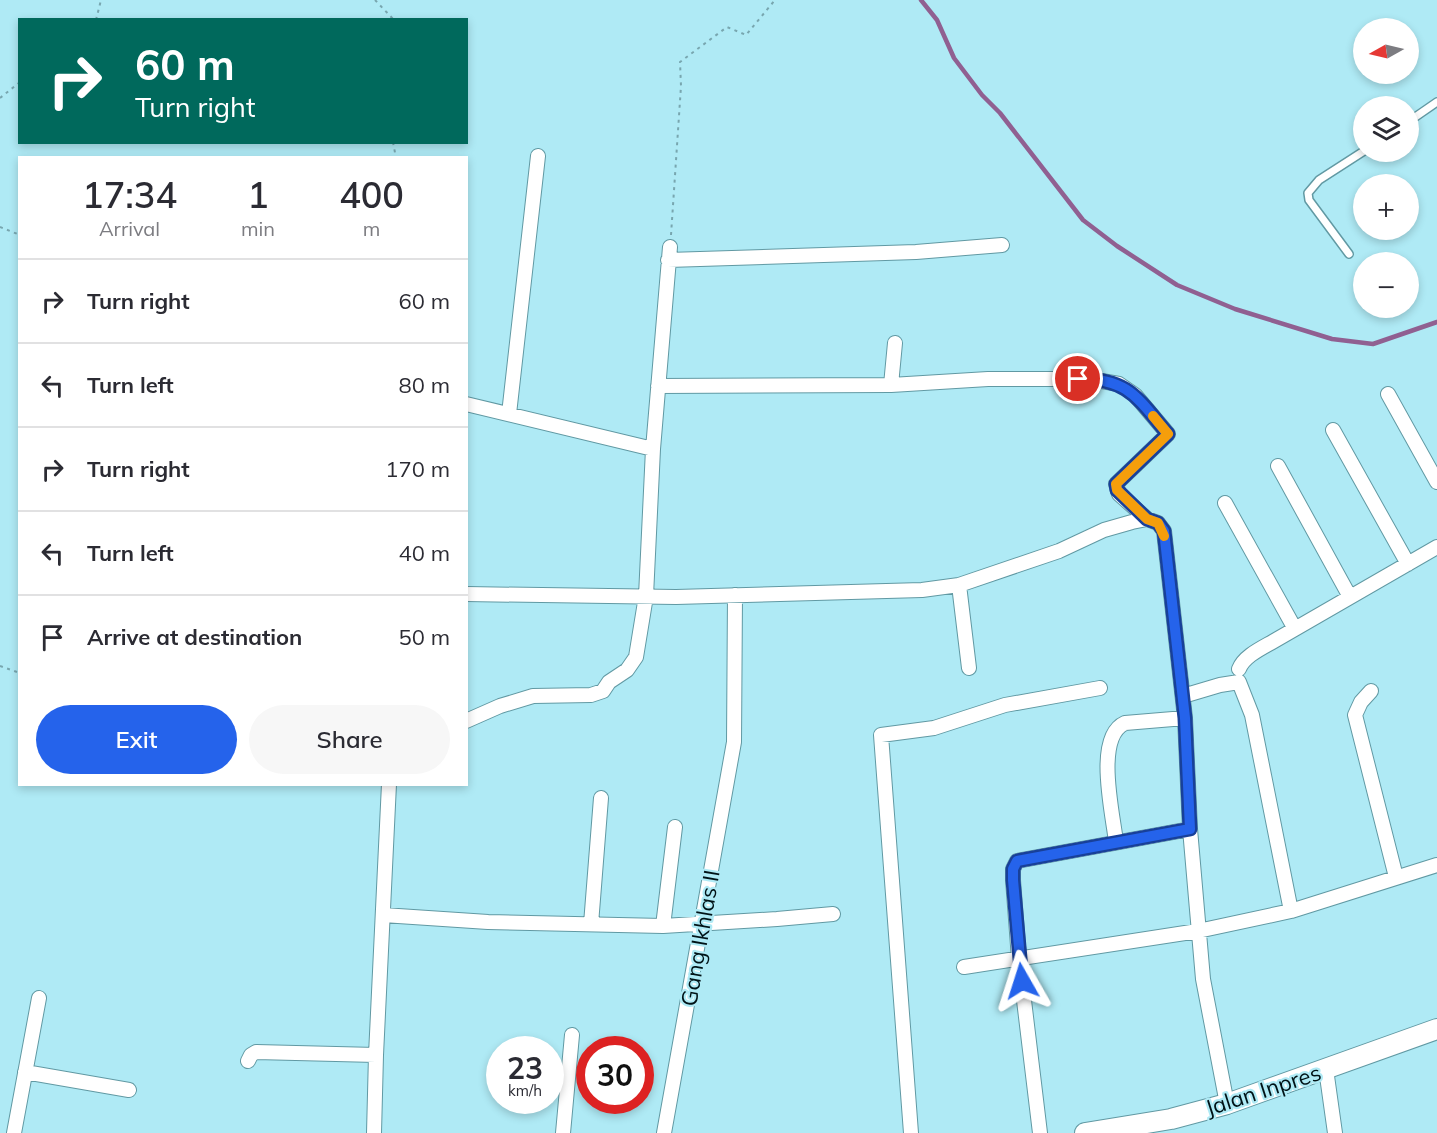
<!DOCTYPE html>
<meta charset="utf-8">
<style>
body{margin:0;font-family:Mulish,sans-serif;background:#f7f7f7;color:#2b2b33;height:100vh;display:flex;flex-direction:column;font-size:22px;white-space:nowrap}
*{box-sizing:border-box;margin:0}
p{font-size:20px;color:#7c7c81}
.icon{flex:none;width:33px;height:33px;fill:none;stroke:currentColor;stroke-width:2;stroke-linecap:round;stroke-linejoin:round}
.map{position:relative;flex:1;overflow:hidden}
.sheet{position:absolute;left:18px;top:156px;width:450px;height:630px;display:flex;flex-direction:column;background:#fff;border-radius:0px;box-shadow:0 3px 9px #0003}
.sheet>*{flex:none}
.hud{position:absolute;left:18px;top:18px;width:450px;height:126px;border-radius:0px;box-shadow:0 3px 9px #0003;background:#00695c;color:#fff;overflow:hidden}
.needle{width:39px;rotate:262deg}
.tools{position:absolute;left:1353px;top:18px;display:grid;gap:12px}
.tools a{display:grid;place-items:center;width:66px;height:66px;border-radius:50%;background:#fff;box-shadow:0 3px 9px #0003;font-size:30px}
.speed{position:absolute;left:486px;top:1036px;display:flex;gap:12px;font-size:30px;font-weight:700;text-align:center}
.speed>*{display:grid;place-content:center;width:78px;height:78px;border-radius:50%;background:#fff;box-shadow:0 3px 9px #0003;line-height:1}
.speed small{font-size:15px;font-weight:400}
.speed .limit{border:9px solid #d22;background:#fff;color:#111}
.pin{position:absolute;display:grid;place-items:center;width:51px;height:51px;color:#fff;margin:-26px;border:3px solid #fff;border-radius:50%;box-shadow:0 2px 6px #0007}
.me{position:absolute;width:66px;margin:-33px;rotate:354deg;stroke-linejoin:round;filter:drop-shadow(0 0 4px #0008)}
.turn{display:flex;align-items:center;gap:21px;height:126px;padding:0 18px;font-size:27px}
.turn .icon{width:78px;height:78px;stroke-width:2.5}
.turn b{display:block;font-size:42px;line-height:51px}
.eta{display:flex;justify-content:space-evenly;align-items:center;height:102px;text-align:center}
.eta b{font-size:36px;font-weight:600;line-height:42px}
.action{display:flex;gap:12px;margin-top:auto;padding:12px 18px}
.action a{flex:1;height:69px;border-radius:36px;background:#2563eb;color:#fff;font-size:24px;font-weight:600;line-height:69px;text-align:center}
.action a+a{background:#f7f7f7;color:#2b2b33}
ul{padding:0;list-style:none}
li{display:flex;align-items:center;gap:18px;height:84px;padding:0 18px;border-top:2px solid #e1e1e2}
li div{flex:1}
li b{display:block;font-size:22px}
li em{font-style:normal}
.map>svg:first-child{display:block}
.lines{fill:none;stroke-linecap:round;stroke-linejoin:round}
.stream{stroke:#906091;stroke-width:4.5}
.service-casing{stroke:#6199a3;stroke-width:10}
.minor-casing{stroke:#6199a3;stroke-width:16}
.secondary-casing{stroke:#6199a3;stroke-width:22}
.path{stroke:#78a6af;stroke-width:2;stroke-dasharray:3 4.5;stroke-linecap:butt}
.service{stroke:#fff;stroke-width:7}
.minor{stroke:#fff;stroke-width:14}
.secondary{stroke:#fff;stroke-width:20}
.route-casing{stroke:#184099;stroke-width:15}
.route{stroke:#2563eb;stroke-width:10}
.slow{stroke:#f59e0b;stroke-width:10}
.labels{text-anchor:middle;stroke-width:4.5;stroke-linejoin:round;paint-order:stroke}
.street-label{font-size:22px;fill:#001216;stroke:#afeaf5}
</style>
<div class="map">
<svg width="1437" height="1133" viewBox="0 0 1437 1133">
<rect width="100%" height="100%" fill="#afeaf5"/>
<g class="lines">
<!-- stream -->
<path class="stream" d="M921 0 937 20 954 58 982 95 1000 113 1083 220 1117 246 1177 285 1235 309 1332 339 1373 344 1437 322"/>
<!-- service casing -->
<g class="service-casing">
<path id="service" d="M1408 122 1437 102
M1349 254 1309 200 1308 193 1319 180 1364 151"/>
</g>
<!-- minor casing -->
<g class="minor-casing">
<path id="minor" d="M668 260 916 252 1002 245
M891 385 895 343
M658 386 891 385 988 379H1090L1119 384 1135 395 1168 434 1116 484 1119 494 1147 519
M1388 394 1437 482
M466 404 653 449
M509 414 538 156
M1333 430 1408 564
M1278 466 1350 597
M1225 503 1295 629
M959 585 969 668
M466 594 676 597 922 590 959 585 1059 551 1104 530 1132 522 1147 519 1158 523 1164 531 1185 718 1190 829 1203 979 1227 1104
M1239 669C1244 656 1262 648 1274 641L1437 547
M1371 691 1361 702 1355 715 1396 877
M1183 696 1220 685 1239 682 1252 715 1291 911
M466 721 500 706 533 696 591 695 603 691 609 682 627 670 636 657 646 596 653 449 670 247
M1116 842C1113 814 1094 737 1125 723L1185 718
M383 915 488 922 663 926 777 919 833 914
M591 924 601 798
M663 926 675 827
M964 967 1198 931 1291 911 1437 865
M248 1061 251 1055 256 1052 376 1055
M1326 1069 1335 1133
M25 1072 129 1090
M14 1133 39 998
M374 1133 376 1055 389 784
M563 1133 572 1035
M664 1133 734 742 735 595
M911 1133 881 735 934 728 1005 705 1100 688
M1040 1133 1019 959 1013 880V869L1017 861 1190 829"/>
</g>
<!-- secondary casing -->
<g class="secondary-casing">
<path id="secondary" d="M1085 1133 1171 1119 1227 1104 1437 1029"/>
</g>
<!-- path -->
<path class="path" d="M375 0 394 20
M96 20 101 0
M0 98 20 82
M393 142 396 158
M0 227 20 235
M671 235 681 86 680 62 727 27 746 35 775 0
M0 666 20 673"/>
<!-- service -->
<use href="#service" class="service"/>
<!-- minor -->
<use href="#minor" class="minor"/>
<!-- secondary -->
<use href="#secondary" class="secondary"/>
</g>
<g class="lines">
<!-- route casing -->
<g class="route-casing">
<path id="route" d="M1022 981 1013 880V869L1017 861 1190 829 1185 718 1164 531 1158 523 1147 519 1117 490 1116 484 1168 434C1138 399 1129 378 1078 379"/>
</g>
<!-- route -->
<use href="#route" class="route"/>
<!-- slow -->
<path class="slow" d="M1153 416 1168 434 1116 484 1117 490 1147 519 1158 523 1164 536"/>
</g>
<g class="labels">
<!-- street labels -->
<g class="street-label">
<text transform="translate(700 938) rotate(-80)" y="8">Gang Ikhlas II</text>
<text transform="translate(1263 1090) rotate(-18)" y="8">Jalan Inpres</text>
</g>
</g>
</svg>
<div class="tools">
<a><svg class="needle" viewBox="-14 -14 28 28"><path d="M0-13l5 13h-10z" fill="#e53935"/><path d="M0 13l5-13h-10z" fill="#7c7c81"/></svg></a>
<a><svg class="icon" aria-label="layers" viewBox="0 0 24 24"><path d="M12 4l9 5-9 5-9-5zM3 14l9 5 9-5"/></svg></a>
<a>+</a>
<a>−</a>
</div>
<div class="speed"><div>23<small>km/h</small></div><div class="limit">30</div></div>
<div class="pin" style="left:1078px;top:379px;background:#d93025"><svg class="icon" aria-label="arrive" viewBox="0 0 24 24"><path d="M6 21V4h12l-3 4 3 4H6"/></svg></div>
<svg class="me" style="left:1022px;top:981px" viewBox="-20 -20 40 40"><path d="M0-17L14 15 0 8-14 15z" fill="#2563eb" stroke="#fff" stroke-width="4"/></svg>
<div class="hud">
<div class="turn"><svg class="icon" aria-label="right" viewBox="0 0 24 24"><path d="M7 20v-9h11M14 6l5 5-5 5"/></svg><div><b>60 m</b>Turn right</div></div>
</div>
<section class="sheet">
<div class="eta">
<div><b>17:34</b><p>Arrival</p></div>
<div><b>1</b><p>min</p></div>
<div><b>400</b><p>m</p></div>
</div>
<ul>
<li><svg class="icon" aria-label="right" viewBox="0 0 24 24"><path d="M7 20v-9h11M14 6l5 5-5 5"/></svg><div><b>Turn right</b></div><em>60 m</em></li>
<li><svg class="icon" aria-label="left" viewBox="0 0 24 24"><path d="M17 20v-9H6M10 6l-5 5 5 5"/></svg><div><b>Turn left</b></div><em>80 m</em></li>
<li><svg class="icon" aria-label="right" viewBox="0 0 24 24"><path d="M7 20v-9h11M14 6l5 5-5 5"/></svg><div><b>Turn right</b></div><em>170 m</em></li>
<li><svg class="icon" aria-label="left" viewBox="0 0 24 24"><path d="M17 20v-9H6M10 6l-5 5 5 5"/></svg><div><b>Turn left</b></div><em>40 m</em></li>
<li><svg class="icon" aria-label="arrive" viewBox="0 0 24 24"><path d="M6 21V4h12l-3 4 3 4H6"/></svg><div><b>Arrive at destination</b></div><em>50 m</em></li>
</ul>
<div class="action"><a>Exit</a><a>Share</a></div>
</section>
</div>
